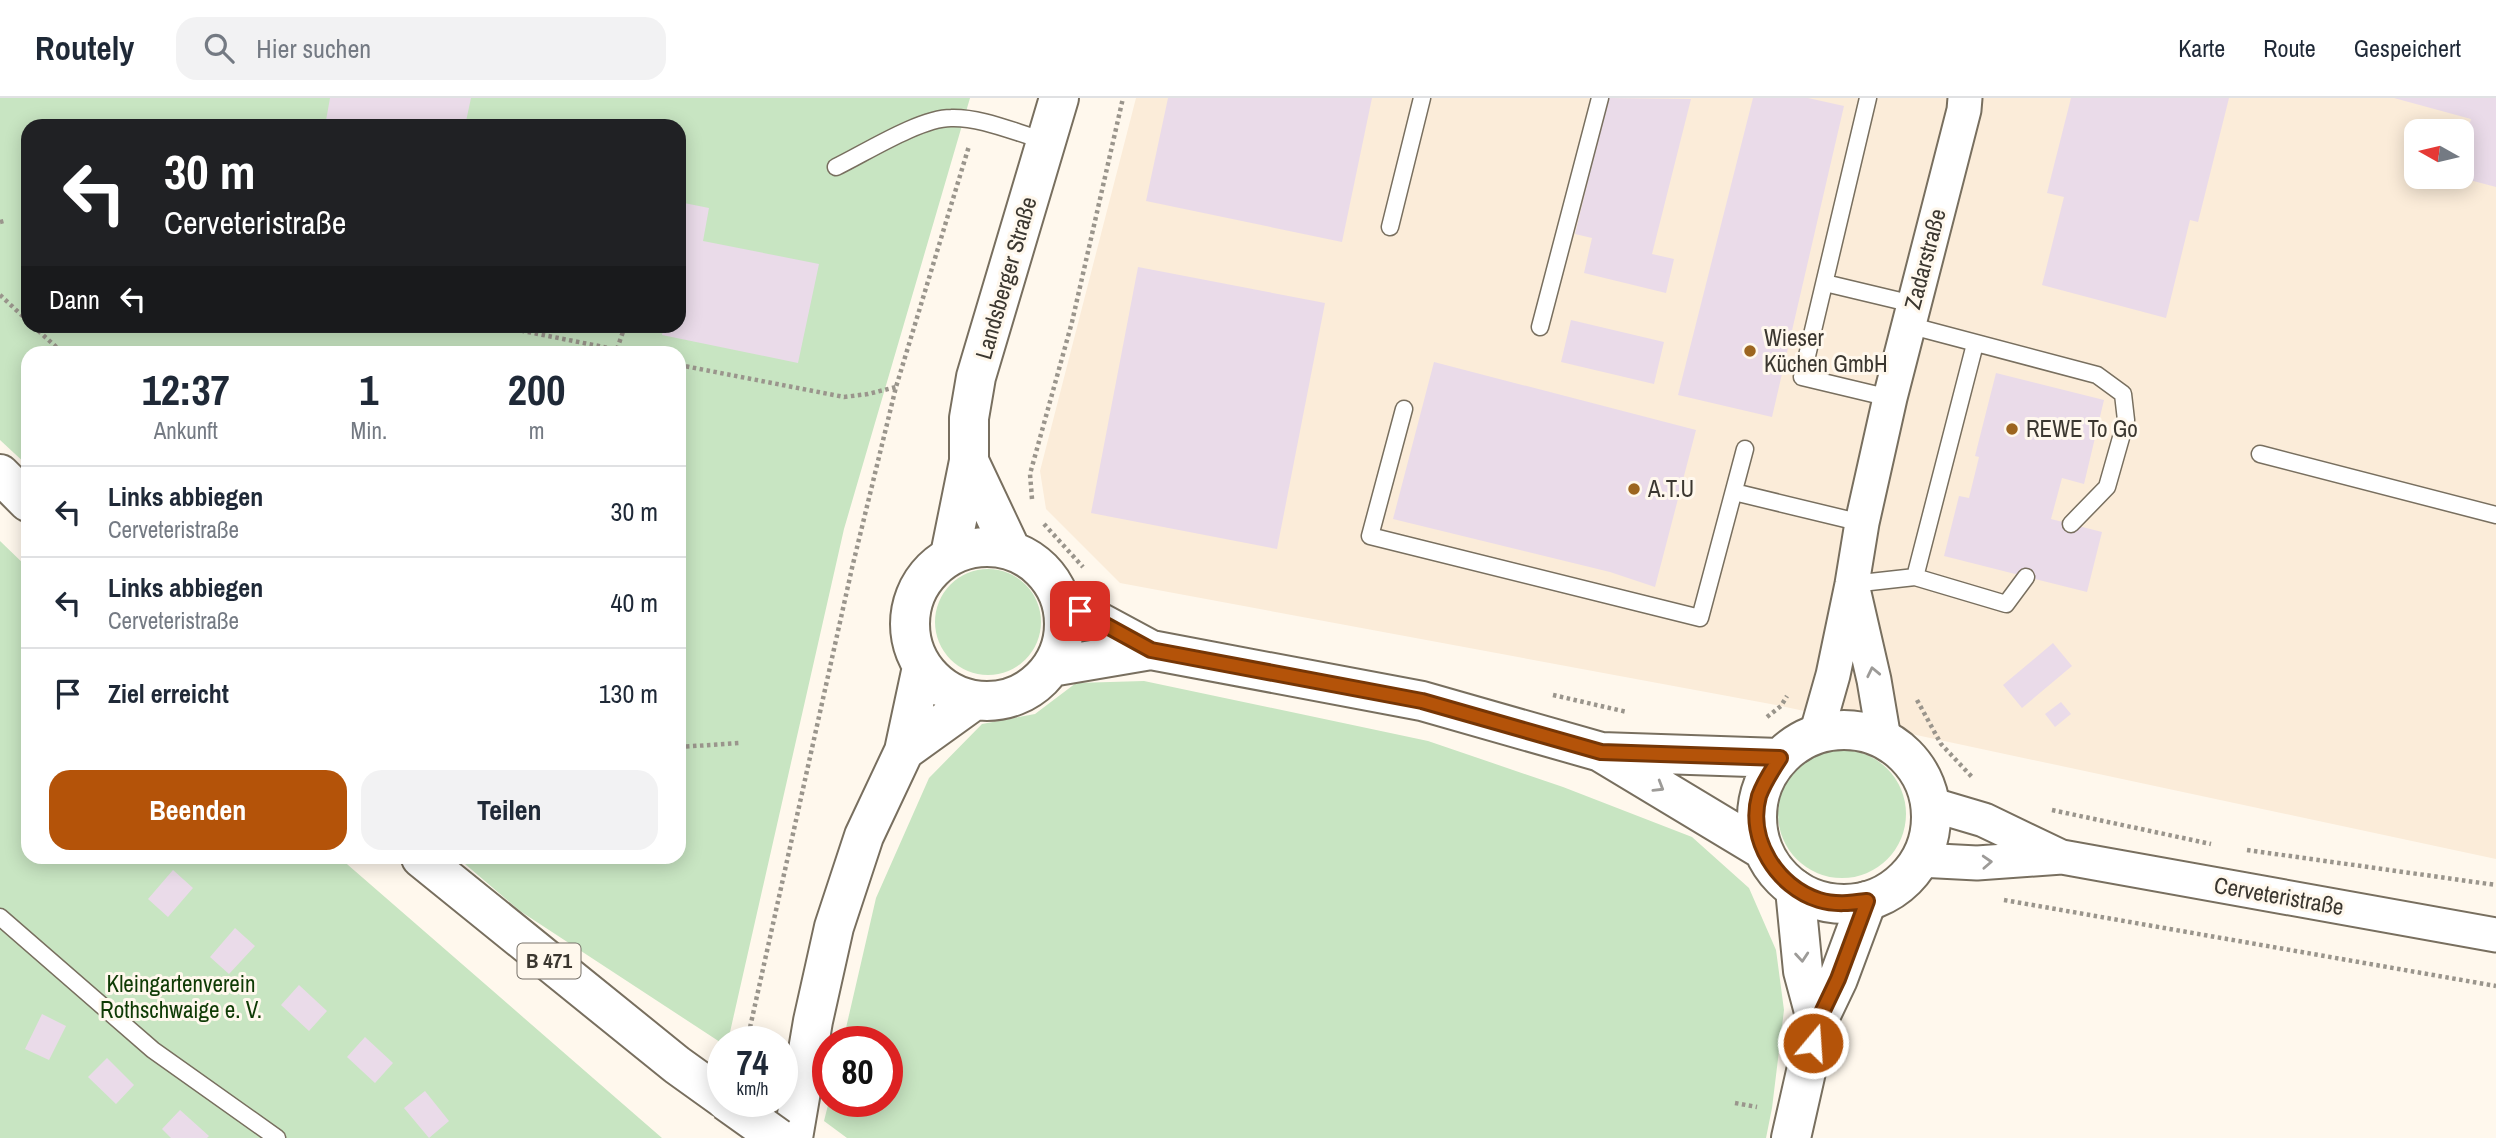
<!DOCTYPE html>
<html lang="de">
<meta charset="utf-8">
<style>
body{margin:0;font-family:"Archivo Narrow",sans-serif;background:#f2f2f3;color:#1f2937;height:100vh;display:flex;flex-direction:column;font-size:26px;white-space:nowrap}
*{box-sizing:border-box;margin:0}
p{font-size:23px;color:#747a83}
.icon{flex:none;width:38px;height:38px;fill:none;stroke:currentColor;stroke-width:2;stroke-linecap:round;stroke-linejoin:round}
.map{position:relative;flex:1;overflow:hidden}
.drawer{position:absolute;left:21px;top:248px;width:665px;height:518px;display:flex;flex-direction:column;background:#fff;border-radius:21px;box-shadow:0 4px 18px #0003}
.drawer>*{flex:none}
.banner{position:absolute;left:21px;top:21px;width:665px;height:214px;border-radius:21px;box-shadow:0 4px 18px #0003;background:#202124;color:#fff;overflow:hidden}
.needle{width:46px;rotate:278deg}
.buttons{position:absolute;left:2404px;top:21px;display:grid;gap:14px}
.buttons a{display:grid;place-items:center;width:70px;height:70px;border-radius:14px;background:#fff;box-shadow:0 4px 18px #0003;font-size:35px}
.speed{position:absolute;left:707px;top:928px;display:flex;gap:14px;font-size:35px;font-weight:700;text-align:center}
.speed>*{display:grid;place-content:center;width:91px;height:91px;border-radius:50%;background:#fff;box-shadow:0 4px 18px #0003;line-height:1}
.speed small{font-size:18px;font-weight:400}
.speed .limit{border:10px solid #d22;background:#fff;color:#111}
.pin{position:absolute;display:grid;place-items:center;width:60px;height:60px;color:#fff;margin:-30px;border-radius:14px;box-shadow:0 4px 10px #0006}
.me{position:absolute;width:77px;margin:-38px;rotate:18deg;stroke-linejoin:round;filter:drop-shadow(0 0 5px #0008)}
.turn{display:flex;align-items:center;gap:24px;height:147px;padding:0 28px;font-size:32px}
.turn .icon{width:91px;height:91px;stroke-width:2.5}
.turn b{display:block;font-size:49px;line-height:60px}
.then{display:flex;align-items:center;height:66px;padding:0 28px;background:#0003;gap:14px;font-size:26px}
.eta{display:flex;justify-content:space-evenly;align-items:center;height:119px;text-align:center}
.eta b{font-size:42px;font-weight:700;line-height:49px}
.cta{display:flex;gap:14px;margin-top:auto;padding:14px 28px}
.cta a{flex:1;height:80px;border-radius:21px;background:#b45309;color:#fff;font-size:28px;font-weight:700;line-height:80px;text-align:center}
.cta a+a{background:#f2f2f3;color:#1f2937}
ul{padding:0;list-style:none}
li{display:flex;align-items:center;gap:21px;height:91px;padding:0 28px;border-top:2px solid #e0e1e3}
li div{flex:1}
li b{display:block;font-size:26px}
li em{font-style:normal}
header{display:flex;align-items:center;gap:42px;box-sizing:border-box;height:98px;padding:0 35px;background:#fff;border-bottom:2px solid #e0e1e3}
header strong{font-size:33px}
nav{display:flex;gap:38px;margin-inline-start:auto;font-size:24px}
.search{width:490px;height:63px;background:#f2f2f3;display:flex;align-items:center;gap:18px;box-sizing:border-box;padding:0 24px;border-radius:21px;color:#747a83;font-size:26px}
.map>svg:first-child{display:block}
.commercial{fill:#fbecd9;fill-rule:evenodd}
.green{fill:#c8e5c2;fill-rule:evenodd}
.building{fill:#eadbe9}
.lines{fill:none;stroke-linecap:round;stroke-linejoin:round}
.service-casing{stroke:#786f5f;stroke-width:19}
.minor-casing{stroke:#786f5f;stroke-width:37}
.tertiary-casing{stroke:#786f5f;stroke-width:42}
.trunk-casing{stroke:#786f5f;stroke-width:42}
.path{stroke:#9a958c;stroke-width:4.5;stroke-dasharray:3.5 3.5;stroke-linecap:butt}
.service{stroke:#fff;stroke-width:16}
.minor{stroke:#fff;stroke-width:33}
.tertiary{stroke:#fff;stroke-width:38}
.trunk{stroke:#fff;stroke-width:38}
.trunk-bridge-casing{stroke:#786f5f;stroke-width:42;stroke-linecap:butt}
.trunk-bridge{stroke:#fff;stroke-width:38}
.oneway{stroke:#9d9b98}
.route-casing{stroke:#753606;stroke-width:18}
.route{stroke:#b45309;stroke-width:12}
.poi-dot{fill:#9c651f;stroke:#fff8ed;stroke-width:2.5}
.labels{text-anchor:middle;stroke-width:6;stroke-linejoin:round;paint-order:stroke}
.shield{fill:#fff8ed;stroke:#767169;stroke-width:2}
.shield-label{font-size:21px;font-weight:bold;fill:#3b3730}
.street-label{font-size:23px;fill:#3b3730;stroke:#fff8ed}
.poi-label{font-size:23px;fill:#3b3730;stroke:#fff8ed;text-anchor:start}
.park-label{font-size:23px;fill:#0f3b05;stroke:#fff8ed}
</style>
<header>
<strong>Routely</strong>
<div class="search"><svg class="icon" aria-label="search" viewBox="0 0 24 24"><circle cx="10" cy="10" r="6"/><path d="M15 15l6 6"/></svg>Hier suchen</div>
<nav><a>Karte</a><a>Route</a><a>Gespeichert</a></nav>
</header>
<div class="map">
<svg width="2496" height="1040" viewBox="0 0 2496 1040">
<rect width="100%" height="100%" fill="#fff8ed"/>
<!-- commercial -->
<path class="commercial" d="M1136 0H2496V761L1781 608 1120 485 1046 411 1040 373ZM2417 33H2462V79H2417Z"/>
<!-- green -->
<path class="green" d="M0 0H970L844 431 728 943H723V946L520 813 458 760H679V256H28V368L0 342ZM28 28H679V228H28Z
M0 443 28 470V760H340L662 1040H0Z
M935 524a53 53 0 1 1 106 0a53 53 0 1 1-106 0Z
M1144 583 1428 643 1563 689 1692 739 1749 790 1776 852 1784 912 1772 1010 1766 1040H847L824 1023 829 1003H887V943H843L876 800 929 680 982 626 1035 616 1076 585Z
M1778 716a64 64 0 1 1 128 0a64 64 0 1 1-128 0Z"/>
<!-- building -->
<path class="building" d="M330 0H471L465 28H325Z
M1168 0H1372L1342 144 1146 103Z
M1608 0 1691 1 1652 156 1674 161 1666 195 1584 175 1592 140 1575 136Z
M1753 0H1808L1844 8 1772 319 1678 297Z
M2071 0H2229L2198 124 2190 122 2166 220 2042 187 2064 99 2047 95Z
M2394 0H2496V89L2462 80V53L2471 21Z
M679 104 709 110 703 143 819 166 798 265 662 237 664 228H679Z
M1138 169 1325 205 1277 451 1091 415Z
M1571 222 1664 244 1654 286 1561 264Z
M1434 264 1696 332 1655 489 1610 474 1393 421Z
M1996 275 2104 302 2084 386 2062 380 2051 421 2102 434 2087 494 1944 458 1959 398 1969 400 1979 359 1975 358Z
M2053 545 2072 568 2022 610 2003 587Z
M2061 604 2071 616 2055 629 2045 616Z
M173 772 193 790 168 819 148 801Z
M235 830 255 848 229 876 210 859Z
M299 887 327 913 309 933 281 907Z
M42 916 66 928 49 962 25 951Z
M365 939 393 965 375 985 347 959Z
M107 960 134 987 116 1006 88 979Z
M425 993 449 1023 429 1040 404 1010Z
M180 1012 209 1038 207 1040H171L162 1031Z"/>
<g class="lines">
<!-- service casing -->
<g class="service-casing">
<path id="service" d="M1868 0 1802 279 1890 300
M836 69C865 55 920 20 951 20 982 19 1016 35 1046 43
M1390 129 1422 0
M1825 185 1913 206
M1908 227 2097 277 2123 296 2126 322 2107 389 2071 426
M1540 229 1600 0
M1404 311 1370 438 1700 520 1745 351
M2260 356 2496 417
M1734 394 1862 425
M1915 479 1975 246
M1852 486 1915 479 2006 506 2026 479
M0 819 153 952 277 1040"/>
</g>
<!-- minor casing -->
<g class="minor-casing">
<path id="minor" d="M1854 495 1874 582 1884 641
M1816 637 1833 577 1852 486 1862 425 1890 300 1964 12 1965 0
M1930 706 1984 722 2059 758
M1919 762 1977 765 2062 759 2496 837"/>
</g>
<!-- tertiary casing -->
<g class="tertiary-casing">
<path id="tertiary" d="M969 363 1011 452
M910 526a77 77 0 1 1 154 0a77 77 0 1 1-154 0Z
M950 457 969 363V320L976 279 1059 0
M1062 504 1151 552 1422 603 1601 654 1780 660
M1051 569 1151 552
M1757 719a87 87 0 1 1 174 0a87 87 0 1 1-174 0Z
M904 653 972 604
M1602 655 1763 752
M793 1040 813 923 834 829 864 738 904 653 922 569"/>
</g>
<!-- trunk casing -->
<g class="trunk-casing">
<path id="trunk" d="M0 376 28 404
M421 760 677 967 723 1000
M1795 791 1803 873 1817 925
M1791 1040 1817 925 1838 881 1867 803"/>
</g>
<!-- path -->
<path class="path" d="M0 124 4 123
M0 197 28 223
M33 228 64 256
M518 228V232L639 256
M617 251 625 228
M679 267 844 299 868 296 896 289
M1032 401 1030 376 1072 224 1123 0
M1044 426 1083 469
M1553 597 1627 614
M1917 602 1941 646 1972 679
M1767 619 1781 608 1787 598
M679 649 740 645
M2052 712 2211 746
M2247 752 2496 787
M2004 802 2496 888
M747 943 852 470 896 289 969 48
M1735 1005 1757 1009"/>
<!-- service -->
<use href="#service" class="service"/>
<!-- minor -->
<use href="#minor" class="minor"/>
<!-- tertiary -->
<use href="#tertiary" class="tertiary"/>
<!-- trunk -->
<use href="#trunk" class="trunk"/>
<!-- trunk-bridge casing -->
<g class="trunk-bridge-casing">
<path id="trunk-bridge" d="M726 1003 778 1040"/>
</g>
<!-- trunk-bridge -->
<use href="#trunk-bridge" class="trunk-bridge"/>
</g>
<!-- one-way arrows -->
<defs><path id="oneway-chevron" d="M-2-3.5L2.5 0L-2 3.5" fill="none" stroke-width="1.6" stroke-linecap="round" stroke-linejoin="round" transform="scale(1.75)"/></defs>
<g class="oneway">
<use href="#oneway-chevron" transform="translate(1873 574) rotate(-102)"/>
<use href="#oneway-chevron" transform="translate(1659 689) rotate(31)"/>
<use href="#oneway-chevron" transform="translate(1987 764) rotate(-3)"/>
<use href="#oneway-chevron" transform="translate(1802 859) rotate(85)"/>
</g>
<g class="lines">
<!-- route casing -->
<g class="route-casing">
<path id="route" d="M1080 513 1151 552 1422 603 1601 654 1780 660C1772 672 1764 684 1759 698 1747 741 1777 789 1819 802 1835 807 1851 805 1867 803L1838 881 1817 925 1813 945"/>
</g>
<!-- route -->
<use href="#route" class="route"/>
</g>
<!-- markers -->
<g class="poi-dot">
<circle cx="1750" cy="253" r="7"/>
<circle cx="2012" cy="331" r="7"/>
<circle cx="1634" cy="391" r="7"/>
</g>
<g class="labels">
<!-- shield labels -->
<rect class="shield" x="517.5" y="845.5" width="63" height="35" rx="5"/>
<g class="shield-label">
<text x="549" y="870">B 471</text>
</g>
<!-- street labels -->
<g class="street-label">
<text transform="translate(1925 161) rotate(-75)" y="8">Zadarstraße</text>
<text transform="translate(1006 180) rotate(-74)" y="8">Landsberger Straße</text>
<text transform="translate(2279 798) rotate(10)" y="8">Cerveteristraße</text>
</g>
<!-- poi labels -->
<g class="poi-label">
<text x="1764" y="248">Wieser<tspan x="1764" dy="26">Küchen GmbH</tspan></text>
<text x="2026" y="339">REWE To Go</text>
<text x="1648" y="399">A.T.U</text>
</g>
<!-- park labels -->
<g class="park-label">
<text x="181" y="894">Kleingartenverein<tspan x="181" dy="26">Rothschwaige e. V.</tspan></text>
</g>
</g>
</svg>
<div class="buttons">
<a><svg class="needle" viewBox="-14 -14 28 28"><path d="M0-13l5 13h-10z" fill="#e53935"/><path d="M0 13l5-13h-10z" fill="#747a83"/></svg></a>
</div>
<div class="speed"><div>74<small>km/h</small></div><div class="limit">80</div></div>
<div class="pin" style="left:1080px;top:513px;background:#d93025"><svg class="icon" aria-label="arrive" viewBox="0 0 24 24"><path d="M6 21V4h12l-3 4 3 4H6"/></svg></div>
<svg class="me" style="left:1813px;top:945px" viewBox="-20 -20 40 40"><circle r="17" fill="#b45309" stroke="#fff" stroke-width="3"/><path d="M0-11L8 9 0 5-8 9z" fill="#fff"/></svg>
<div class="banner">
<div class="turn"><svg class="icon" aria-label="left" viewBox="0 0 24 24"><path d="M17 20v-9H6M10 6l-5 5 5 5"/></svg><div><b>30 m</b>Cerveteristraße</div></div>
<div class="then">Dann<svg class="icon" aria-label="left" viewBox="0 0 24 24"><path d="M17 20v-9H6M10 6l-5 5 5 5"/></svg></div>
</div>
<section class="drawer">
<div class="eta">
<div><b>12:37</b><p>Ankunft</p></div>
<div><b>1</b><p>Min.</p></div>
<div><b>200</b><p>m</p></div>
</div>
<ul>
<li><svg class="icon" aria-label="left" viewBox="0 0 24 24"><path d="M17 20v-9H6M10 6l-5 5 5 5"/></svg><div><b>Links abbiegen</b><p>Cerveteristraße</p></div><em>30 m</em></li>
<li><svg class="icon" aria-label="left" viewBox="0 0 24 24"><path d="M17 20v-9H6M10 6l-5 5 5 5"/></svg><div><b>Links abbiegen</b><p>Cerveteristraße</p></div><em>40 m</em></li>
<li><svg class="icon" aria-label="arrive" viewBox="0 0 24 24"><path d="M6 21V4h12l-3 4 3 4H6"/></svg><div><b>Ziel erreicht</b></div><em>130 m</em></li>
</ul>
<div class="cta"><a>Beenden</a><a>Teilen</a></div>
</section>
</div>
